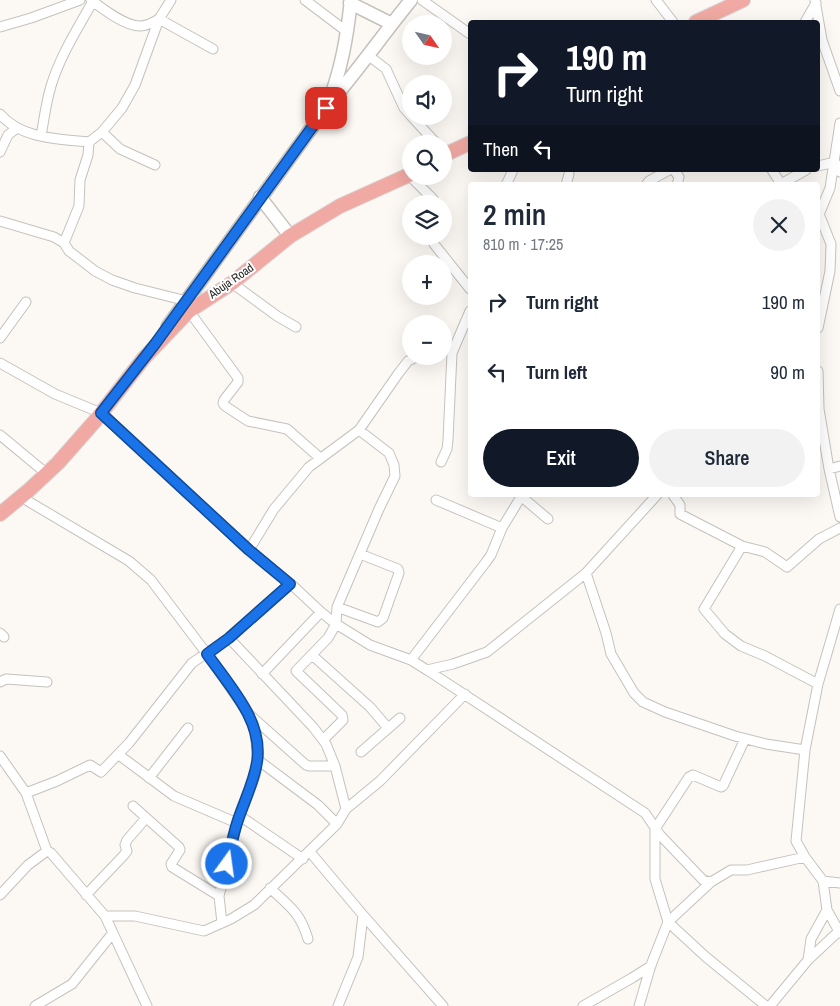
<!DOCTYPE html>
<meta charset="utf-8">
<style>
body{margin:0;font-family:"Archivo Narrow",sans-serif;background:#f2f2f3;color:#1f2937;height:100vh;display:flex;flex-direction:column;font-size:19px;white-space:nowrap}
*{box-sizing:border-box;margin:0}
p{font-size:16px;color:#747a83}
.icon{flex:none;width:28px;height:28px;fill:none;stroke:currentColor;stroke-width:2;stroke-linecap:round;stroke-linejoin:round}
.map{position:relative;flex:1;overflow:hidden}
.side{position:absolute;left:468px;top:182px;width:352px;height:315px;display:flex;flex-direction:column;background:#fff;border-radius:5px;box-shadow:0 5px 20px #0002}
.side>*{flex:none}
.guide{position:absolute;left:468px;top:20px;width:352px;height:152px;border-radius:5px;box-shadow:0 5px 20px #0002;background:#111827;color:#fff;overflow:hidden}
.needle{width:32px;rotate:124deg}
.tools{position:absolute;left:402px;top:15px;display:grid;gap:10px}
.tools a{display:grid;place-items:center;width:50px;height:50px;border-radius:50%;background:#fff;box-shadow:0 5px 20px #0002;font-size:25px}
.pin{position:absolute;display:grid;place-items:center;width:42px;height:42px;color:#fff;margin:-21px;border-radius:10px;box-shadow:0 2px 8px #0006}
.me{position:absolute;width:55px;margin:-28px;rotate:14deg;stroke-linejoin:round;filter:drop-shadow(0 0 4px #0008)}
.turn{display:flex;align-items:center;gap:18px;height:105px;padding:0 15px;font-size:22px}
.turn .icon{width:65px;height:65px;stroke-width:2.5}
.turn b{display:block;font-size:35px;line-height:42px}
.then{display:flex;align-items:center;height:48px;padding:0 15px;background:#0003;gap:10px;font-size:19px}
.round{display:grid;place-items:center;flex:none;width:52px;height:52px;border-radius:26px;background:#f2f2f3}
.summary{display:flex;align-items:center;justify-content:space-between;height:85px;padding:0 15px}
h1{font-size:30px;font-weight:600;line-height:38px}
.button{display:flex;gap:10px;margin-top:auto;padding:10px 15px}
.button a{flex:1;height:58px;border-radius:30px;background:#111827;color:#fff;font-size:20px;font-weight:600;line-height:58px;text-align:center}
.button a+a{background:#f2f2f3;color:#1f2937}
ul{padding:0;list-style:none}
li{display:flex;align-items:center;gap:15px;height:70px;padding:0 15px}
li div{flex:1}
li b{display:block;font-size:19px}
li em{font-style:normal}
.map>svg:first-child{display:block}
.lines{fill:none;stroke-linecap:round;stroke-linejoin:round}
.minor-casing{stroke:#c5c2bd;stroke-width:11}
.secondary-casing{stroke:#c5c2bd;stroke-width:15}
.primary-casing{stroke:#d8d8d8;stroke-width:16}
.minor{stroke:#fff;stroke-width:9}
.secondary{stroke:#fff;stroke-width:12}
.primary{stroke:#f1a9a3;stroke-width:14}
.route-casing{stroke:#114b97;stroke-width:12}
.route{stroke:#1a73e8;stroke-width:9}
.labels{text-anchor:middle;stroke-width:4;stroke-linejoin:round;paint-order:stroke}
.street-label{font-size:12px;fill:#262624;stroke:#fff}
</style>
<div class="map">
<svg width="840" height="1006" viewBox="0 0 840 1006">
<rect width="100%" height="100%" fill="#fcf9f4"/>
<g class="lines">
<!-- minor casing -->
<g class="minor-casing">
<path id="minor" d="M91 0C103 9 125 26 140 26 147 26 154 22 159 19L213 49
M305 0 346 31
M422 0 470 34
M656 0 673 22
M815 0 822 40 840 91
M805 22 816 3
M0 27 31 18 80 0
M369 56 386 69 404 108 411 116
M0 114C21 139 59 139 89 142L102 132 122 108 135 85 159 19 171 0
M411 116 437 144
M102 132 120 149 155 165
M41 136C44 120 46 102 51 86 60 56 78 28 93 1
M0 152 8 135 17 128
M818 166 835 162 840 172
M674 170 679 177 677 185
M772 170 781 184 778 185
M409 175 433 199 431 204
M781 184 806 170
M506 185 513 170
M566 185 569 174
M646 185 649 181 669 170
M818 217 830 188 840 123
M0 221 54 237 64 243 69 251 95 271 112 280 135 288 187 301
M432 236 434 244 470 289
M64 243 79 206 80 180 88 155 89 142
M232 283 277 316 296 327
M189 311 238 378V382L224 400 223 403 225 406 248 421 287 429 320 458
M818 328 830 271 831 244 819 214
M0 338 26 302
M0 363 55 394 101 413 249 550 291 584 321 612 336 624 370 645 411 660 427 670 453 664 487 652 586 573 657 495
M818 371 819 409 829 469 840 517
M0 435 47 474
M441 462 447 449 448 440 452 353 470 311
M829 469 840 466
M673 495 680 505V514L742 546 765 552 787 567 819 539 840 528
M21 497 129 561 151 580 207 654 248 713 255 732 258 760 255 776 237 823 219 896 222 923
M522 497 548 519
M436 500 502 528
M742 546 704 609 725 634 741 646 765 656 818 684
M249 550 274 509 309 467 359 430 398 374 408 361 419 356
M586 573 606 633 611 654 634 693 643 702 665 712 735 736 766 744 805 750
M337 607 378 622 383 618 399 573 398 569 360 554
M0 633 4 637
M229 638 313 727 326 744 335 766 346 809
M312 655 370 707 388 728
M411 660 486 562 491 555 502 528 522 495
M427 670 645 813 660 835 703 880 711 882
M262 674 321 612
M0 682 6 679 47 682
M250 715 306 765 309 766H335
M745 739 723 786 721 787 693 775 689 777 655 829V879L668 922 706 957 766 1006
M323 740 343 720 342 715 296 671 328 638 336 624 337 607 379 509 395 476 394 465 389 453 359 430
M361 752 400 718
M119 755 174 796 237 823
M0 756 26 793 47 851 51 853 105 916 147 1006
M258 760 318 805 337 824
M149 778 188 728
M26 793 57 781 90 765 101 772 129 743 192 663 229 638 291 584
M133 806 179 847 180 850 171 864 172 867 219 896
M240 816 303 859
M310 852 363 915 443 1006
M823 881 840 883
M270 888C290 907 300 912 308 939
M0 895 28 865 47 851
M86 895 124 855 127 851 125 845 127 840 146 818
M827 910 840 933
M105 916H135L204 931 231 919 254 905 337 824 346 809 380 781 465 694
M808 960 839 931
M35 1006 72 984 112 934
M338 1006 358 957 363 915
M583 1006 632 978 651 966
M639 1006 651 965 668 922 711 882 731 870H747L805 857
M770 1006 808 960 811 939 827 910 823 881 805 857 796 841 805 750 818 684 840 609"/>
</g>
<!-- secondary casing -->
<g class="secondary-casing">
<path id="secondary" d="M350 3 392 24
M334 98C361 66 385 32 411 0
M260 197 290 236
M168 326 326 108C341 73 347 37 351 0"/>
</g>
<!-- primary casing -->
<g class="primary-casing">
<path id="primary" d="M696 22 743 0
M444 155 470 143
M0 514 28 491 58 463 95 421 144 358 189 311 232 283 290 236 340 206 411 174"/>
</g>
<!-- minor -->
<use href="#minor" class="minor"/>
<!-- secondary -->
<use href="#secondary" class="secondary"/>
<!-- primary -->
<use href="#primary" class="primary"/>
</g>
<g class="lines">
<!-- route casing -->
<g class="route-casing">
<path id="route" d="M227 864C230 850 233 836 237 823 250 783 270 757 248 714 238 694 220 672 207 654L229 638 290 584 249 550 101 413 155 344 326 108"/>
</g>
<!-- route -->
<use href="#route" class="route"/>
</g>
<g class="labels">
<!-- street labels -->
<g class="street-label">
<text transform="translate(231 281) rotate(-35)" y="4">Abuja Road</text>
</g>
</g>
</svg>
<div class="tools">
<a><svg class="needle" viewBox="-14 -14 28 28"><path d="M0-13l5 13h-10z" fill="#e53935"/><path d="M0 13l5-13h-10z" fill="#747a83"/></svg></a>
<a><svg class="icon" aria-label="sound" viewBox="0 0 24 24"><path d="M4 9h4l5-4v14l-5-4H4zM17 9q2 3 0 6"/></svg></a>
<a><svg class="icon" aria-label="search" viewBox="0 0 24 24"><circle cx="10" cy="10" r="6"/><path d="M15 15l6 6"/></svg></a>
<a><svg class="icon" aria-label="layers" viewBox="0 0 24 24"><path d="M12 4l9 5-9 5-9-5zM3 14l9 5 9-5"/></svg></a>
<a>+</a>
<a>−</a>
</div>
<div class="pin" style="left:326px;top:108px;background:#d93025"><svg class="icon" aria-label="arrive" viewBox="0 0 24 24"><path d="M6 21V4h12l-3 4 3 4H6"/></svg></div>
<svg class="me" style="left:227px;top:864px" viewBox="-20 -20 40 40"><circle r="17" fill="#1a73e8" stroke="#fff" stroke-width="3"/><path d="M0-11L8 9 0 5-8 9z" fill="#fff"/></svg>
<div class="guide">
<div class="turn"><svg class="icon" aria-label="right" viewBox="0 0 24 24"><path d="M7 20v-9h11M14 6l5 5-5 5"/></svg><div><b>190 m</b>Turn right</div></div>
<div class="then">Then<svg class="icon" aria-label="left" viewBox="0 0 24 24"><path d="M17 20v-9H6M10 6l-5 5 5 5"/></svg></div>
</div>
<section class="side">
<div class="summary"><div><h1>2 min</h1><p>810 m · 17:25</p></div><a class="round"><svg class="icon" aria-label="close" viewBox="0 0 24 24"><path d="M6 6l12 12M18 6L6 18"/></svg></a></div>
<ul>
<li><svg class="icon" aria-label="right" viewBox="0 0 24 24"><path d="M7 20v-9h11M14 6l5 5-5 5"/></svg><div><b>Turn right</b></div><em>190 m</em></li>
<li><svg class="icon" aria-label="left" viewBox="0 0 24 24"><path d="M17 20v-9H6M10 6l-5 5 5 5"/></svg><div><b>Turn left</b></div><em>90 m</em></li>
</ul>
<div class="button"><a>Exit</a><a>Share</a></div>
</section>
</div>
